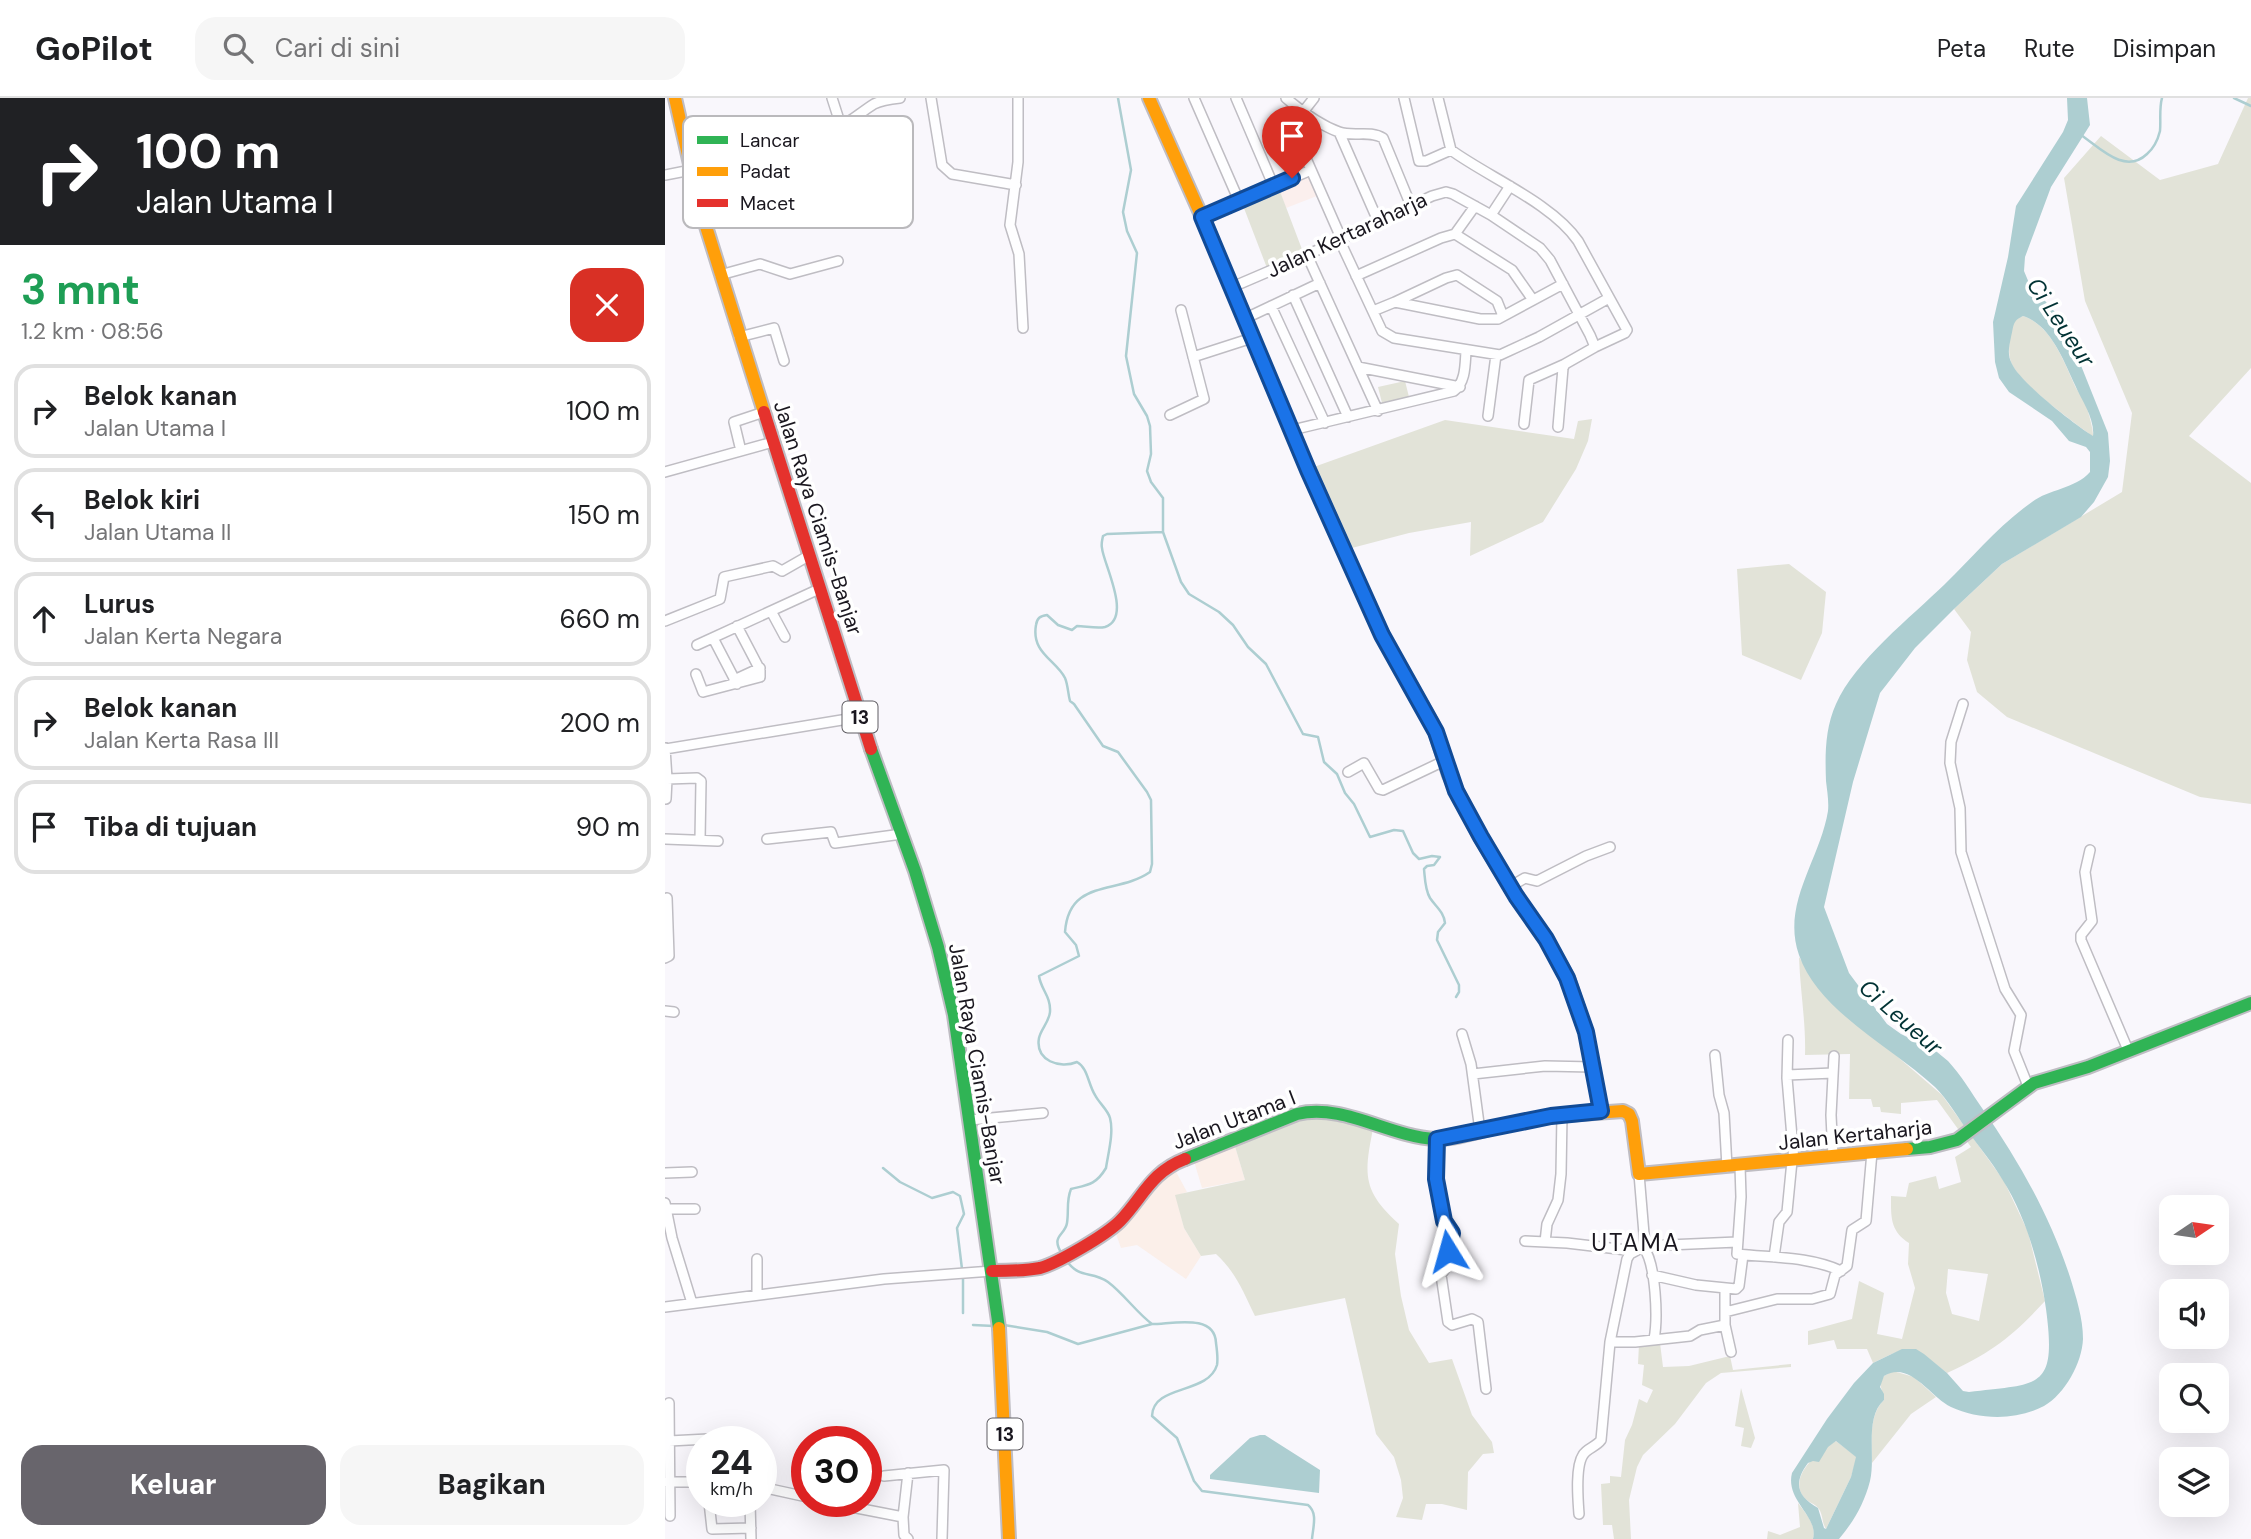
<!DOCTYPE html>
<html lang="id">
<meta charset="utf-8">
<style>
body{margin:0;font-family:"DM Sans",sans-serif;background:#f6f6f6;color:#202124;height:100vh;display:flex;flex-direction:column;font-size:26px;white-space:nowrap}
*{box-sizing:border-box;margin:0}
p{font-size:23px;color:#757577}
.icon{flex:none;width:38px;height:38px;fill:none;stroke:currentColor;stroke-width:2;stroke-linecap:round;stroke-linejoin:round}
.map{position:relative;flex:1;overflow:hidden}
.panel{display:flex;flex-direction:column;background:#fff;width:665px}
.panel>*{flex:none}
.top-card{background:#202124;color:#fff;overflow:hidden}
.needle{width:46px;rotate:77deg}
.tools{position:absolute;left:1494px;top:1097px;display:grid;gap:14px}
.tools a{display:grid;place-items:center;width:70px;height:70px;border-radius:14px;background:#fff;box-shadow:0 7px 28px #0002;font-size:35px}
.speed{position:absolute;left:21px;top:1328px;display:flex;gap:14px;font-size:35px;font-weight:700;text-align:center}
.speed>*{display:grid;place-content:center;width:91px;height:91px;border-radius:50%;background:#fff;box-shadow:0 7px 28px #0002;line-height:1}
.speed small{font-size:18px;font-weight:400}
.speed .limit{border:10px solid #d22;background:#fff;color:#111}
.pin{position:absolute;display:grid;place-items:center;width:60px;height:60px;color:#fff;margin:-72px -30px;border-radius:50% 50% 50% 0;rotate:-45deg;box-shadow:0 0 7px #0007}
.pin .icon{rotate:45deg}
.me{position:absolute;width:77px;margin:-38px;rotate:352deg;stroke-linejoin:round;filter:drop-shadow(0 0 5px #0008)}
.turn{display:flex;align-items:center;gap:24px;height:147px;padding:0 21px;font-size:32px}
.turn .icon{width:91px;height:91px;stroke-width:2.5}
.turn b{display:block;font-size:49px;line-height:60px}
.round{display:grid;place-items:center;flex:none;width:74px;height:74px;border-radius:21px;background:#f6f6f6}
.summary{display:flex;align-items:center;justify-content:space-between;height:119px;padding:0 21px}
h1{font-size:42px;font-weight:700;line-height:52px;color:#1e9e55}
.button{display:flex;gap:14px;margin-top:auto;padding:14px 21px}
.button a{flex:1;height:80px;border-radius:21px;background:#68656c;color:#fff;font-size:28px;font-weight:700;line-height:80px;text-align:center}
.button a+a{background:#f6f6f6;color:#202124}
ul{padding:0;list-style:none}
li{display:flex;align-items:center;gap:21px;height:94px;margin:0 14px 10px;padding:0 7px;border:4px solid #e0e0e0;border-radius:21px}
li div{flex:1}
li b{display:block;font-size:26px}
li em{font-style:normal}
header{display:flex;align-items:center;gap:42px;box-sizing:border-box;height:98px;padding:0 35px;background:#fff;border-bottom:2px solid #e0e0e0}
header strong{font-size:33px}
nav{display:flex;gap:38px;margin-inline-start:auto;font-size:24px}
.search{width:490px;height:63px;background:#f6f6f6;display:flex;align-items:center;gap:18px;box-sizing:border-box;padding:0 24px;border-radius:21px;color:#757577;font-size:26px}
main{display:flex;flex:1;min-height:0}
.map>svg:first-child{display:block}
.industrial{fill:#fbefe9}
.medical{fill:#fbefed}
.green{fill:#e2e3d8;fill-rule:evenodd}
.water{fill:#adced1;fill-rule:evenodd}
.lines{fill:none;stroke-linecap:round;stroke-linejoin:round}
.stream{stroke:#adced1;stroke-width:2.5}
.street-casing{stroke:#bfbdc3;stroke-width:12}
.fast-casing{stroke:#bfbdc3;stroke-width:16}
.slow-casing{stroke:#bfbdc3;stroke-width:16}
.jam-casing{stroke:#bfbdc3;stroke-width:16}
.street{stroke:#fefeff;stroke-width:9}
.fast{stroke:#30b455;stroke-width:12}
.slow{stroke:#ff9f0a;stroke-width:12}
.jam{stroke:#e5322d;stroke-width:12}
.route-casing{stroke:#114b97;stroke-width:18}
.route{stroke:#1a73e8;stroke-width:12}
.labels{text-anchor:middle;stroke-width:7;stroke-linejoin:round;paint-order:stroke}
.shield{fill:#fff;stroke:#5f5d62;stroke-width:2}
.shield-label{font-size:19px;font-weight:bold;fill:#1a171f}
.street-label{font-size:21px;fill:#1a171f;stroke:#fff}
.water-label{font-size:23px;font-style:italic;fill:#013234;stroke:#fff}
.quarter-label{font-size:24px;letter-spacing:2px;fill:#1a171f;stroke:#fff}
.key{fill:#fff;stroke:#bab9bc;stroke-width:2}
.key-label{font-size:19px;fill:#1a171f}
</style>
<header>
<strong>GoPilot</strong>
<div class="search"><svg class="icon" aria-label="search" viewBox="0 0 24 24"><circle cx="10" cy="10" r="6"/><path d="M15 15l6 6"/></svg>Cari di sini</div>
<nav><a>Peta</a><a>Rute</a><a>Disimpan</a></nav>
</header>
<main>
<section class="panel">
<div class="top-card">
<div class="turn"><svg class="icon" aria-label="right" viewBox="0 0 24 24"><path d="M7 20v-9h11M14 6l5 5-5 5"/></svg><div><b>100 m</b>Jalan Utama I</div></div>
</div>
<div class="summary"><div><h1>3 mnt</h1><p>1.2 km · 08:56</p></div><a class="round" style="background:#d93025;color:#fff"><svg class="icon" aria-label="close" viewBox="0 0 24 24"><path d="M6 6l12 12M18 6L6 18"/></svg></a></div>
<ul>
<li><svg class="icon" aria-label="right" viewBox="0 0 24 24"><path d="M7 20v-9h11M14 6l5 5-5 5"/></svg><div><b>Belok kanan</b><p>Jalan Utama I</p></div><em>100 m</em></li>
<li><svg class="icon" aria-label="left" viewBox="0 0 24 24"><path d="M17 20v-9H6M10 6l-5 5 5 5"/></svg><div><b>Belok kiri</b><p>Jalan Utama II</p></div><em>150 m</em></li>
<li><svg class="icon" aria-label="ahead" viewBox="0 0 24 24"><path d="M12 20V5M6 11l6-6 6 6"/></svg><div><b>Lurus</b><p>Jalan Kerta Negara</p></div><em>660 m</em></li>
<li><svg class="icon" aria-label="right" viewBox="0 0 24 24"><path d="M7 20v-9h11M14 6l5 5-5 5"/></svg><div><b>Belok kanan</b><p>Jalan Kerta Rasa III</p></div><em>200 m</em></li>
<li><svg class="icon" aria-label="arrive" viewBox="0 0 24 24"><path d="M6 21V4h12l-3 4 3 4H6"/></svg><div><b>Tiba di tujuan</b></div><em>90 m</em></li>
</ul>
<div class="button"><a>Keluar</a><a>Bagikan</a></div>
</section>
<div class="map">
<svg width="1586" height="1441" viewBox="0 0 1586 1441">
<rect width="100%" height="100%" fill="#f9f7fc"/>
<!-- industrial -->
<path class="industrial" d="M569 1045 580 1082 537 1090 528 1060Z
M509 1070 522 1094 511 1098 519 1130 536 1158 521 1181 472 1147 456 1150 450 1133 463 1123 488 1089Z"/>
<!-- medical -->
<path class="medical" d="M643 76 652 98 621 110 613 88Z"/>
<!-- green -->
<path class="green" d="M1583 0H1586V270L1524 338 1586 385V706L1535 699 1342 619 1312 594 1302 562 1306 534 1289 511 1337 466 1457 394 1467 315 1420 203 1399 80 1436 38 1495 82 1553 66Z
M613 88 638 154 602 170 577 105Z
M1358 218C1386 227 1399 264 1410 288 1412 293 1416 297 1419 302 1422 309 1429 332 1428 339 1408 323 1355 287 1346 264 1342 254 1345 231 1350 221Z
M740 283 744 299 717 305 713 289Z
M927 321 923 343 911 371 878 424 805 458 806 424 744 435 683 451 646 370 780 322 909 341 913 323Z
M1124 466 1161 494 1157 535 1136 582 1077 557 1072 471Z
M1134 859 1155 892 1277 997 1339 1083 1363 1134 1380 1203C1348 1238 1326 1255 1282 1275 1245 1247 1251 1244 1208 1265L1202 1251H1172L1169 1242 1143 1247V1233L1187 1221 1194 1183 1219 1195 1212 1236 1237 1241 1250 1190 1243 1166 1244 1145C1225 1133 1226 1119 1226 1098L1241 1099 1244 1085 1271 1078 1274 1091 1296 1084 1290 1059 1306 1049 1272 1002 1236 1005V1016L1216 1014 1215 1009H1208L1206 1001H1184L1185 956 1140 957C1141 924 1135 892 1134 859ZM1283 1171 1323 1176 1314 1223 1287 1216 1281 1195Z
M658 1017 708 1031C699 1076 697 1093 734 1126L730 1156 736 1198 744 1232 764 1265 787 1261 807 1317 827 1344 829 1355 818 1356 803 1374 802 1412 777 1406H761L757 1422 731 1419 738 1400 736 1382 729 1359 711 1336 680 1200 590 1218C579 1195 570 1173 551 1156L536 1158 519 1130 510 1097 580 1082 569 1045 633 1020Z
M995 1245 998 1269 1024 1268 1065 1258 1068 1272 1126 1266V1269L1056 1275 1041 1285 1010 1326 978 1357 972 1369 964 1402 966 1441H949L947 1427H938L936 1386 945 1385V1378L956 1379 960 1342 967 1327 974 1301 982 1305 988 1292 977 1287 979 1267 973 1266 974 1246Z
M1228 1273 1249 1279 1271 1299 1246 1316 1207 1365C1207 1346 1203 1317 1219 1302L1215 1285 1219 1278Z
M1076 1290 1090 1340 1086 1350 1076 1348 1079 1330 1070 1328Z
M1171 1343 1192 1359 1186 1379 1161 1431C1157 1425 1158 1417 1154 1411 1150 1405 1141 1404 1137 1397 1125 1376 1155 1352 1171 1343Z
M1133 1405C1141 1416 1152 1427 1148 1441H1102L1103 1433 1115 1437 1135 1429Z"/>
<!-- water -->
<path class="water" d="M1402 0H1422L1425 27 1386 89 1360 159 1359 173 1364 185 1397 222 1413 260 1443 335 1445 363 1443 379 1429 404 1416 419 1337 466 1289 511 1250 550 1215 595 1188 684 1159 809 1184 875 1222 926 1236 936 1272 954 1283 963C1296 977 1306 994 1317 1010 1354 1063 1385 1118 1405 1179 1411 1199 1418 1220 1418 1241 1417 1265 1400 1296 1379 1308 1351 1323 1314 1322 1286 1309 1265 1299 1245 1262 1219 1278L1215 1289 1219 1296V1302C1199 1320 1211 1358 1205 1383 1199 1406 1189 1423 1174 1441H1148C1154 1418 1120 1403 1127 1375L1162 1321 1189 1285 1208 1265 1237 1251H1251L1259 1256 1282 1275 1298 1293 1304 1294C1374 1285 1392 1293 1381 1211 1375 1168 1361 1118 1337 1081 1327 1064 1314 1049 1302 1032 1292 1018 1283 1002 1270 989 1228 950 1153 913 1134 857 1116 806 1155 762 1163 713 1164 703 1162 692 1161 683 1160 657 1160 630 1171 606 1190 563 1246 519 1280 486 1308 459 1334 427 1367 404 1384 391 1410 391 1425 374V354L1421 349 1404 343 1387 323 1344 294 1334 280 1330 264 1328 224 1343 159 1351 108 1398 34 1403 22ZM1358 218C1386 227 1399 264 1410 287 1417 303 1430 321 1428 338 1409 326 1356 285 1347 266 1342 257 1344 249 1346 239 1349 228 1347 223 1358 218ZM1171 1343 1191 1359 1186 1379 1161 1431 1159 1430 1153 1410C1132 1398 1128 1385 1143 1365L1148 1363 1154 1364 1163 1349Z
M595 1337H600L655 1372 654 1395 545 1381V1377L585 1340Z"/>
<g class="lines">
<!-- stream -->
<path class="stream" d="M453 0 466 72 458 114 462 133 472 155 461 258 469 296 482 318 485 328 486 356 482 373 486 384 498 400V434L516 484 524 496 554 514 568 527 583 549 601 566 638 636 653 639 659 664 672 676 680 695 689 706 705 739 729 732 738 733 748 755 754 761 767 758 775 759 769 767 762 768 759 771C760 781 760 792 765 800 771 809 779 814 780 825L773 834 772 842 794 887V894L791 899
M1569 0 1586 8
M1416 37C1435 50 1460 77 1482 56 1489 50 1493 41 1495 33 1496 22 1494 11 1497 0
M218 1070 235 1084 267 1100 288 1094 295 1098 299 1116 292 1130 297 1171
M397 1156C385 1137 400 1138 402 1125 404 1113 401 1103 406 1091 422 1087 431 1087 441 1070 443 1056 449 1035 445 1020 443 1012 434 1005 430 997 423 986 423 970 412 964 395 971 370 963 374 940 376 931 384 924 385 914 386 898 376 892 374 878L414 858 411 847 400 834C404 780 452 797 485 774L487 766 486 702 482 694 453 654 438 648 409 606 405 603C403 596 403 587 400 580 391 562 366 555 371 527 372 520 375 518 382 517L393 527 407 532 412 528C420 528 432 531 440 529 468 520 438 465 437 450 436 446 437 443 438 438L442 436 498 434
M401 1162C415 1182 426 1172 443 1184 459 1196 471 1214 487 1226 507 1226 550 1215 551 1245 552 1252 553 1261 552 1267 543 1297 488 1286 487 1318L512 1340 529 1383 537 1393 643 1407C653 1415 648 1429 647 1441
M298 1215V1178
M308 1227 329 1228
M339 1227 382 1234 413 1246 487 1226"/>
<!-- street casing -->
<g class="street-casing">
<path id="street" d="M167 0 176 28
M266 0 277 67 287 76 351 87
M353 0V64L345 127 354 156 358 230
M529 0 574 103
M571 0 609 89
M621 0C636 13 655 27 674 34 688 39 705 32 718 40L744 103 748 107
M649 0 631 23 629 33 676 140
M739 0 754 63H761L786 52
M773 0 786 52C823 79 887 105 913 143L962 232 960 235 930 249
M674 34 713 123
M23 58C72 57 126 48 172 30 186 24 196 14 209 6 217 2 226 1 235 0
M0 77 26 72
M826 117 845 88
M537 119 646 72
M790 136 810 108
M674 141 717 233 729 240 835 257 874 239 944 200
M642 157 713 313
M55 177 95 166 125 176 173 163
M691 178 776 140 790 136 847 172 868 202
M565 190 642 157 767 98 781 94 788 96 826 117 875 150 885 162 925 237 930 249 900 266 898 270 893 329
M628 197 683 319
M730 204 781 180 792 177 832 203 838 218
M606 208 660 325
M708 213 730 204 815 221H833L898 186
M579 221 655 185
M74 239 109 230 119 263
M528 259 587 240
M693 269 795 289
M505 317 539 301 516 212
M823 318 831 257
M859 326 864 282 900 266
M627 332 789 293C801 284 800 266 801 253
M76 353 69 324 99 314
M0 374 108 344
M106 513 120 539
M0 523 55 501 59 479 108 468 117 473 145 457
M48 540 72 586
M32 547 154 491
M31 576 38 594 95 579V572L72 528
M69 582 95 570
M1298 606 1286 644 1285 665 1295 710 1296 754 1340 891 1356 917 1349 953 1363 988
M0 650 2 681
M0 651 195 619
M683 674 699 665 714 691 718 692 779 663
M1 701 2 681 32 680 36 683 35 742
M0 741 53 743
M102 741 166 734 170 745 237 736
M1425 752 1420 774 1427 823 1416 837V842L1463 952
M848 787 860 780 872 783 921 758 945 749
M0 860 4 858 2 800
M0 913 9 914
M797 936 806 966 815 1033
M1123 942 1122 980 1129 1063
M1050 957 1054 997 1059 1015 1062 1069
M808 976 880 968 928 969
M1122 977 1168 975
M305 1022 378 1015
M772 1041 771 1081 779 1123 787 1135 783 1151 784 1165 776 1177 783 1224 787 1227 807 1221 813 1224 821 1291
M1168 1059 1166 1017 1169 958
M1075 1068 1076 1099 1072 1156C1106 1160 1144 1158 1176 1173
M0 1075 27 1074
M0 1105 7 1140 27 1205
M1 1111H30
M860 1143 902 1145 970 1153
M880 1144 882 1126 893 1102 896 1076 897 1017
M980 1148 1072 1144
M979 1150C991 1167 993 1221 989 1241
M1109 1159 1114 1124 1122 1114 1127 1063
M92 1161V1196
M987 1177 1031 1187 1071 1191 1074 1188 1078 1157
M1060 1191V1227L1066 1254
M0 1209 219 1181 327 1173
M1060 1214 1112 1201H1147L1165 1196 1170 1177 1182 1168 1187 1132 1201 1123 1207 1054
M945 1244H970L1025 1238 1035 1232 1060 1227
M4 1305 5 1418
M4 1343 82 1339 84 1344
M243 1375 238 1419 239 1437 243 1441
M219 1378 279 1372 277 1441
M2 1384H37
M96 1389 142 1399
M44 1404 47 1431 86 1430
M85 1404 86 1441
M161 1404 238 1419
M914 1416C913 1402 910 1369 918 1357 922 1350 931 1349 936 1342L945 1244 962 1161 965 1156 980 1148 974 1076"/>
</g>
<!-- fast casing -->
<g class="fast-casing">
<path id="fast" d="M629 339 717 537 768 627 784 677 815 739 851 798 881 841 903 880 921 934 936 1013
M206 651 250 773 273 849 289 917 334 1230
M1242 1051 1265 1049 1292 1042 1369 985 1423 969 1586 905
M520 1061 632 1016C679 1005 724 1039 771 1041 789 1042 822 1031 841 1027"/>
</g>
<!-- slow casing -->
<g class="slow-casing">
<path id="slow" d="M10 0 34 106 99 314
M484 0 544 135 629 339
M841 1027 886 1018 958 1013 964 1016 967 1023 974 1076 1242 1051
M334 1230 344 1441"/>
</g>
<!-- jam casing -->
<g class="jam-casing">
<path id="jam" d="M99 314 206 651
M327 1173C343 1173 359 1173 375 1170 393 1165 441 1137 455 1123 478 1099 486 1074 520 1061"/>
</g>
<!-- street -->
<use href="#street" class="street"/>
<!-- fast -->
<use href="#fast" class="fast"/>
<!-- slow -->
<use href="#slow" class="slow"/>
<!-- jam -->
<use href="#jam" class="jam"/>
</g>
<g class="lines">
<!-- route casing -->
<g class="route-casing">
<path id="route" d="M627 80 537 119 643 372 717 537 771 634 791 693 816 739 851 798 881 841 902 880 921 934 936 1013 886 1018 772 1041 771 1081 779 1123 787 1135 783 1153"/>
</g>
<!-- route -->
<use href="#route" class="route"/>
</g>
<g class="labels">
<!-- shield labels -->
<g class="shield">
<rect x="177.5" y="603.5" width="35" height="31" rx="5"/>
<rect x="322.5" y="1320.5" width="35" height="31" rx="5"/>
</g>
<g class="shield-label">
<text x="195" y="626">13</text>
<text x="340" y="1343">13</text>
</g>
<!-- street labels -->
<g class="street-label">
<text transform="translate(682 137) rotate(-25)" y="7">Jalan Kertaraharja</text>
<text transform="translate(153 420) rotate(72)" y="7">Jalan Raya Ciamis-Banjar</text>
<text transform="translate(312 966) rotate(80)" y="7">Jalan Raya Ciamis-Banjar</text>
<text transform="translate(569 1022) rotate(-21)" y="7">Jalan Utama I</text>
<text transform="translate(1190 1037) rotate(-6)" y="7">Jalan Kertaharja</text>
</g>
<!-- water labels -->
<g class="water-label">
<text transform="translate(1396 224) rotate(56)" y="8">Ci Leueur</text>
<text transform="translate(1236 919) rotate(41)" y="8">Ci Leueur</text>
</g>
<!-- quarter labels -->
<g class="quarter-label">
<text x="971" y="1153">UTAMA</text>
</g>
</g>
<!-- legend -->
<rect x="18" y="18" width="230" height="112" rx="10" class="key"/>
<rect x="32" y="38" width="31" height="8" fill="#30b455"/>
<rect x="32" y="69" width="31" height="9" fill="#ff9f0a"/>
<rect x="32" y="101" width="31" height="8" fill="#e5322d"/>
<g class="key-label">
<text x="75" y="49">Lancar</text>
<text x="75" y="80">Padat</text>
<text x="75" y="112">Macet</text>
</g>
</svg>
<div class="tools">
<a><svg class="needle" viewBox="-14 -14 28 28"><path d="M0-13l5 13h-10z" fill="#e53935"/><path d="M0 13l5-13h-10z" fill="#757577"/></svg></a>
<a><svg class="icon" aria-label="sound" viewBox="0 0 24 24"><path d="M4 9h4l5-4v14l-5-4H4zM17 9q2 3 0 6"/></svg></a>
<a><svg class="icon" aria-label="search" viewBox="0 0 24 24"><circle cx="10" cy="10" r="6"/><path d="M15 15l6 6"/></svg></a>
<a><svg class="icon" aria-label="layers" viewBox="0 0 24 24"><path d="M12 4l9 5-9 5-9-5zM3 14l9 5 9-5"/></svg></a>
</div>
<div class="speed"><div>24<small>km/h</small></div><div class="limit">30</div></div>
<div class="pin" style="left:627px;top:80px;background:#d93025"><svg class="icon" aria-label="arrive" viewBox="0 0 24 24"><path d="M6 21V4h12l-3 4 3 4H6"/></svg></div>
<svg class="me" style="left:783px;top:1153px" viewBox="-20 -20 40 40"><path d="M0-17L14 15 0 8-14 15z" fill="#1a73e8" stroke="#fff" stroke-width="4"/></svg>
</div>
</main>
